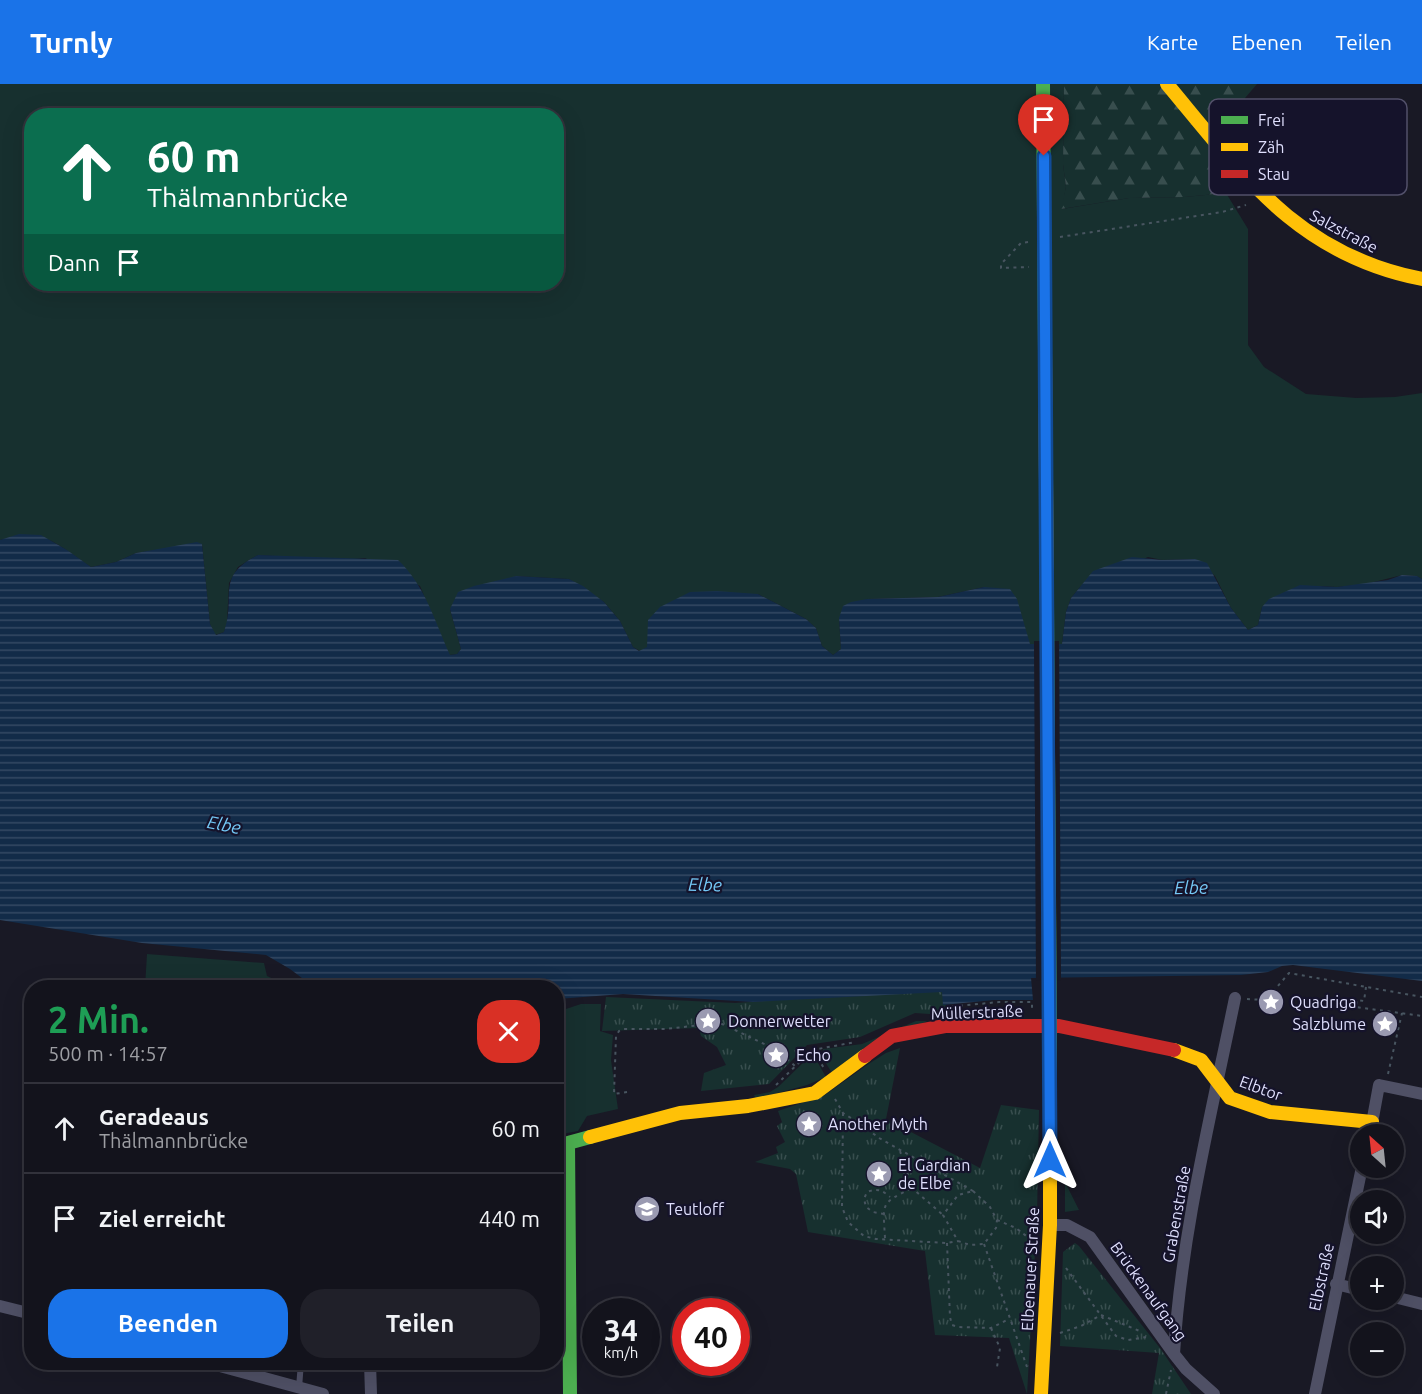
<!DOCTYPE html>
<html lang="de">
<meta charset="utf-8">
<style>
body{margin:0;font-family:Ubuntu,sans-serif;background:#202029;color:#f1f3f6;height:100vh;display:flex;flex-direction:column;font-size:22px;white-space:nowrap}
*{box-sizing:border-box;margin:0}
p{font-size:20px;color:#9d9ea3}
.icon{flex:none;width:33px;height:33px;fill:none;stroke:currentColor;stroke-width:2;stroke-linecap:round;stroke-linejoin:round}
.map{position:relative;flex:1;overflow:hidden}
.sheet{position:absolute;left:24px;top:896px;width:540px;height:390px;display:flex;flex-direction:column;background:#13131c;border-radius:24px;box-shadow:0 6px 24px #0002,0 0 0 2px #32323b}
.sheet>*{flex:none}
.top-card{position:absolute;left:24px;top:24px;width:540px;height:183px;border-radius:24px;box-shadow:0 6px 24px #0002,0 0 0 2px #32323b;background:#0b6e4f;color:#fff;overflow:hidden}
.needle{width:39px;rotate:333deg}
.tools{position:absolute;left:1350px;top:1040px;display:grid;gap:12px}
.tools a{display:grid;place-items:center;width:54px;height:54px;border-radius:50%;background:#13131c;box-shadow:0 6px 24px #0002,0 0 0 2px #32323b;font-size:30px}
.speed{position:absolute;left:582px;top:1214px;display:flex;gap:12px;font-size:30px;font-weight:700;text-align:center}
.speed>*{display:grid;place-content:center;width:78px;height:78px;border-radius:50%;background:#13131c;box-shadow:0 6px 24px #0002,0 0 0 2px #32323b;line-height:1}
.speed small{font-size:15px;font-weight:400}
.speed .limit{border:9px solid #d22;background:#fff;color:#111}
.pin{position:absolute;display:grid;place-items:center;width:51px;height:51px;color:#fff;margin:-62px -26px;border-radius:50% 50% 50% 0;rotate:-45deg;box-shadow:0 0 6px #0007}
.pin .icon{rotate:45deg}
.me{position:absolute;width:66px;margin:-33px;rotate:0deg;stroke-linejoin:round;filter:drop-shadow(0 0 4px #0008)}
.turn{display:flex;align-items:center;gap:21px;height:126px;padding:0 24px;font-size:27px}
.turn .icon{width:78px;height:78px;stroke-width:2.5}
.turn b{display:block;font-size:42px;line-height:51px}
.then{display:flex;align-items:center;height:57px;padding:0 24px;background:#0003;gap:12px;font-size:22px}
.round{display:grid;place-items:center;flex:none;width:63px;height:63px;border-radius:24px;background:#202029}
.overview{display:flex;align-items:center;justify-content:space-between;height:102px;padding:0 24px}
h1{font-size:36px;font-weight:600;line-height:45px;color:#1e9e55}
.action{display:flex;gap:12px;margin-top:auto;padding:12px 24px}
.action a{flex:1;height:69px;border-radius:24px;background:#1a73e8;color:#fff;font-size:24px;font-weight:600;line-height:69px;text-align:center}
.action a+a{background:#202029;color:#f1f3f6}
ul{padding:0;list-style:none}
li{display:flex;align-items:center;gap:18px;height:90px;padding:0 24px;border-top:2px solid #32323b}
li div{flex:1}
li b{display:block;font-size:22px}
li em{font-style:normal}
header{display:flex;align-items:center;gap:36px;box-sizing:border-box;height:84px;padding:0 30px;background:#1a73e8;color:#fff}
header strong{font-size:28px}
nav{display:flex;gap:33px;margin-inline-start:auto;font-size:21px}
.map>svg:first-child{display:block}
.grass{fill:#17302f;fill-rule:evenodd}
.forest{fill:url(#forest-firs)}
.park{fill:url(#park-tufts)}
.water{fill:url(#water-rules)}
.pier{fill:#191925}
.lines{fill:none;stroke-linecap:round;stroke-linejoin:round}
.path{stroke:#485560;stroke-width:2;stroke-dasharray:3 4.5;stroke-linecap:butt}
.lane{stroke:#4f5065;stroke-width:6}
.street{stroke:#4f5065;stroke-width:12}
.fast{stroke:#4caf50;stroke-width:14}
.slow{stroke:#ffc107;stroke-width:14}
.jam{stroke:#c62828;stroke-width:14}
.fast-bridge{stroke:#4caf50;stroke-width:14}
.slow-bridge{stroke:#ffc107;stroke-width:14}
.route-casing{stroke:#114b97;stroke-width:15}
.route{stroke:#1a73e8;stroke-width:10}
.labels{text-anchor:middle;stroke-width:4.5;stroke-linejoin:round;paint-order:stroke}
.street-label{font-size:16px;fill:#dfdffd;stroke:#15132b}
.poi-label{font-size:16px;fill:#dfdffd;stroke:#15132b;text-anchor:start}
.water-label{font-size:18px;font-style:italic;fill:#74c8f6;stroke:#15132b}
.key{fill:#15132b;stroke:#52506a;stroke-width:1.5}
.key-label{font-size:16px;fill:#dfdffd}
</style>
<header>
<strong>Turnly</strong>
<nav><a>Karte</a><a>Ebenen</a><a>Teilen</a></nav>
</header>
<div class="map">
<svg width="1422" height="1310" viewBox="0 0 1422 1310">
<defs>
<pattern id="forest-firs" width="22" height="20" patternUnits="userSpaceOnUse" patternTransform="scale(1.5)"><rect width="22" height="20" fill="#17302f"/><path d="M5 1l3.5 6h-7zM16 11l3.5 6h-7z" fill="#384e4e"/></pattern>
<pattern id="park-tufts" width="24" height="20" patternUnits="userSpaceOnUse" patternTransform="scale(1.5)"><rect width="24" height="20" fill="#17302f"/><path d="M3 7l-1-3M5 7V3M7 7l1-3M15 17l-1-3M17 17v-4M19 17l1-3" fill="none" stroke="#384e4e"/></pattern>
<pattern id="water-rules" width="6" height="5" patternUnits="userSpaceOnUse" patternTransform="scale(1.5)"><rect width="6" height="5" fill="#122b48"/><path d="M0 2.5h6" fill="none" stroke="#344963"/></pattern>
</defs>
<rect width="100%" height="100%" fill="#191925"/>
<!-- grass -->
<path class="grass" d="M0 0H1064L1063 80 1066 103 1062 125 1129 114 1184 113 1226 109 1248 145V261L1264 283 1306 310 1356 314 1395 313 1422 309V495L1417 492 1402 491 1366 500 1337 503 1322 502 1262 523 1258 541 1248 546 1231 524 1215 492 1195 475 1162 476 1148 473 1080 503 1071 514 1066 528 1062 560H1030L984 503 938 513 867 515 839 534 841 565 833 571 822 562 816 544 806 535 758 510 640 567 633 563 620 537 604 518 569 495 516 492 450 525 461 565 457 570 449 571 420 502 365 474 344 476 258 471 249 476 238 483 229 499 227 539 224 548 215 551 210 540 202 460 136 469 116 478 91 483C56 460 45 443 0 456ZM32 32H556V200H32Z
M147 870 264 879 267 892 291 903H145Z
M581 920H601L600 947 613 951 611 976 618 1025 587 1032 578 1047 557 1051V928Z
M916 937H927L832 989 822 973 823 965 862 960Z
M814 972 826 993 807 1001 756 1015 754 1011 770 1008 778 1003 808 974Z
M1065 1098 1079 1126 1065 1128Z"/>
<!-- forest -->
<path class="forest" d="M1064 0H1257L1245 14 1226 109 1184 113 1129 114 1061 125 1066 103 1063 80Z"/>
<!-- park -->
<path class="park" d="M947 904 945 931 915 929 860 953 807 961 769 1000 701 1007 704 989 726 981 717 963 701 952 699 944 602 947 606 913 735 919Z
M900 964 886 1035 980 1084 1001 1021 1039 1026 1037 1132 1027 1310 1009 1254 935 1251 925 1167 808 1148 796 1090 790 1085 755 1078 778 1069 776 1063 785 1058 777 1042 782 1038 778 1027 825 1011 867 981 886 969Z
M1075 1159 1079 1162 1160 1264 1191 1310H1152L1159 1269 1060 1262 1063 1168Z"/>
<!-- water -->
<path class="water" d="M19 450 41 451 67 466 91 483 116 478 136 469 197 458 202 460 210 540 216 551 224 548C237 512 214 493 258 471L398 476C425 501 435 538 450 571L457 570 461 565 450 525 458 508 474 502 516 492 569 495 583 502 604 518 620 537 633 563 639 567 647 563 648 536 660 523 690 508 717 507 758 510 806 535 816 544 822 562 833 571 841 565 839 534 843 522 851 518 867 515 938 513 984 503 1010 505 1017 515 1030 560H1062L1066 528 1071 514 1093 487 1132 473 1162 476 1195 475 1207 479 1231 524 1248 546 1258 541 1262 523 1269 515 1300 501 1337 503 1388 496 1402 491 1417 492 1422 495V897L1293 881 1282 882 1268 888 1241 891 1031 894 1033 916H994L943 921 942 908 753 918 623 910 557 915 556 903H314L290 885 266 871 142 859 0 836V456Z"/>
<!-- pier -->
<path class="pier" d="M1034 557H1059L1061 896 1036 897Z"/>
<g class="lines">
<!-- path -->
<path class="path" d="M1060 153 1222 128 1246 121
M1028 158 1021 159 1001 180V184L1029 183
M1366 903 1364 917 1357 916 1356 923 1422 932
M1247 915 1266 916 1289 889 1422 913
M948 926V923L999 918H1032V926
M697 942 709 932 720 939
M812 966 856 958
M1388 990 1402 929
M776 1001 812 966 824 984
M627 1008 614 1010 616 952 619 947 624 945H665L720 939 777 966 795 982
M835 1015 843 1029 862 1041 879 1054 973 1107
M843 1029 842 1123 848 1138 864 1152 876 1155 947 1159 958 1157
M900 1067 912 1104 943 1131
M973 1107 990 1123 997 1136 996 1144 984 1160 970 1161 958 1157 943 1131 958 1111Z
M884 1130 873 1128 866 1123 864 1115 867 1108C877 1104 882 1106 890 1113
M997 1136 1016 1144 1030 1155
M885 1154C883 1118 880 1120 912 1104
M947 1159 950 1233 952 1241 958 1243 991 1244 1009 1235
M984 1160 1027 1283
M1066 1184 1116 1252 1128 1256 1146 1253
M991 1244 1000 1264 997 1283
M1060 1249 1081 1242 1101 1231 1142 1248
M1166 1310 1171 1286"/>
<!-- lane -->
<path class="lane" d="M299 1304 301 1278"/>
<!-- street -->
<path class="street" d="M1370 1050 1379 1001 1422 1010
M1050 1141H1067L1090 1153 1174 1270 1186 1285 1214 1310
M1336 1200 1360 1206
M1394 1213 1422 1220
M0 1222 32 1230
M1174 1270C1181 1151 1211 1031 1235 914
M205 1278 323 1310
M370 1278 371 1310
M1315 1310 1362 1083"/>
<!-- fast -->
<path class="fast" d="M1050 954V1077
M570 1310 568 1059 590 1053"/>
<!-- slow -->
<path class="slow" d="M1167 0C1243 91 1298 171 1422 195
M1174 966 1201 976 1230 1014 1270 1028 1372 1038
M590 1053 680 1029 748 1022 815 1009 865 972
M1041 1310 1050 1141V1077"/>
<!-- jam -->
<path class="jam" d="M865 972 892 952 945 942H1059L1174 966"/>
<!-- fast-bridge -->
<path class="fast-bridge" d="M1043 0 1045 268
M1047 521 1050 954"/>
<!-- slow-bridge -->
<path class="slow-bridge" d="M1045 268 1047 521"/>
</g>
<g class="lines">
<!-- route casing -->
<g class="route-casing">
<path id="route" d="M1044 72 1050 1076"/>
</g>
<!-- route -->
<use href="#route" class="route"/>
</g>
<!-- icons -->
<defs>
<g id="sight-disc" transform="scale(1.35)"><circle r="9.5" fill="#9a9ab1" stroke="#15132b"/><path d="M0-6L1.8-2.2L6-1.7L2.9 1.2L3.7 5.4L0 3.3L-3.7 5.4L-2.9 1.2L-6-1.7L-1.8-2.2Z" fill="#fff"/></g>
<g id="school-disc" transform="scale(1.35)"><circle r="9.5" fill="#9a9ab1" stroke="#15132b"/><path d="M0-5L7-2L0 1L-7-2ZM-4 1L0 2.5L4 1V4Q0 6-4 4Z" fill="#fff"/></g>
</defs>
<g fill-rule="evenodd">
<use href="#sight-disc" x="1271" y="918"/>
<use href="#sight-disc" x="708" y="937"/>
<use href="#sight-disc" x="1385" y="940"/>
<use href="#sight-disc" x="776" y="971"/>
<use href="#sight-disc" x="809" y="1040"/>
<use href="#sight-disc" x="879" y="1090"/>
<use href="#school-disc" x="647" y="1125"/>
</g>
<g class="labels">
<!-- street labels -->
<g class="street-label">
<text transform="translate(1344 147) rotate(28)" y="6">Salzstraße</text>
<text transform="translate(977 928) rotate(-2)" y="6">Müllerstraße</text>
<text transform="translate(1261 1004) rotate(20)" y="6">Elbtor</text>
<text transform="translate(1176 1130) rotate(-80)" y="6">Grabenstraße</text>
<text transform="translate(1030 1185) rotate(-87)" y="6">Elbenauer Straße</text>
<text transform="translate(1321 1193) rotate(-78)" y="6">Elbstraße</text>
<text transform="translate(1149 1207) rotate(54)" y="6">Brückenaufgang</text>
</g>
<!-- poi labels -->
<g class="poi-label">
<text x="1290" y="924">Quadriga</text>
<text x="728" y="943">Donnerwetter</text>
<text x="1366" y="946" text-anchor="end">Salzblume</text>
<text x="796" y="977">Echo</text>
<text x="828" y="1046">Another Myth</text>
<text x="898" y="1087">El Gardian<tspan x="898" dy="18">de Elbe</tspan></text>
<text x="666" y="1131">Teutloff</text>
</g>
<!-- water labels -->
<g class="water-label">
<text transform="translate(224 741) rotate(11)" y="6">Elbe</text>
<text transform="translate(705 801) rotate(1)" y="6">Elbe</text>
<text transform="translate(1191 804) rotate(-1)" y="6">Elbe</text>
</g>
</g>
<!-- legend -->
<rect x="1209" y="15" width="198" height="96" rx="9" class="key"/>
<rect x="1221" y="32" width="27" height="8" fill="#4caf50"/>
<rect x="1221" y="59" width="27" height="8" fill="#ffc107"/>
<rect x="1221" y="86" width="27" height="8" fill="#c62828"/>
<g class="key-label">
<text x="1258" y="42">Frei</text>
<text x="1258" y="69">Zäh</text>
<text x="1258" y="96">Stau</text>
</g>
</svg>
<div class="tools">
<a><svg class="needle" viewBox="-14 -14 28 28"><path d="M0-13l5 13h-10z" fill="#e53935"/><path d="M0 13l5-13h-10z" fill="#9d9ea3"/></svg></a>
<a><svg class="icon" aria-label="sound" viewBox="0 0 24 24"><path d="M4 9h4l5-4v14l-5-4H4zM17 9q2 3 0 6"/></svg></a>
<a>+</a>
<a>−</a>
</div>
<div class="speed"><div>34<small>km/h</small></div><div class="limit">40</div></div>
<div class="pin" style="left:1044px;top:72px;background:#d93025"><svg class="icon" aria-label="arrive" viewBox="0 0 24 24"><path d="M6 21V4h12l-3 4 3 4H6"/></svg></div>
<svg class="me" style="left:1050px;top:1076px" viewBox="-20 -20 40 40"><path d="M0-17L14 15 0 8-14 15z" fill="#1a73e8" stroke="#fff" stroke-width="4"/></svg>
<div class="top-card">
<div class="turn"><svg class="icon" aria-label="ahead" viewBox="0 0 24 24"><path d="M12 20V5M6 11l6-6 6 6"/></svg><div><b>60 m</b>Thälmannbrücke</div></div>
<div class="then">Dann<svg class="icon" aria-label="arrive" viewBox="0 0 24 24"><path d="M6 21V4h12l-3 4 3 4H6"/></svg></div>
</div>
<section class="sheet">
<div class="overview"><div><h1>2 Min.</h1><p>500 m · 14:57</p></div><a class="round" style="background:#d93025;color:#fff"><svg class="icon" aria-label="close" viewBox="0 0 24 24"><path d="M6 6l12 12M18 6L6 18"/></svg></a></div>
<ul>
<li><svg class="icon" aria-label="ahead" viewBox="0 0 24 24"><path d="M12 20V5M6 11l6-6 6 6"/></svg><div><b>Geradeaus</b><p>Thälmannbrücke</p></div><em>60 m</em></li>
<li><svg class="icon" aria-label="arrive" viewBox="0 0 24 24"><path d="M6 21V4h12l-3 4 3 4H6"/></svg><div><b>Ziel erreicht</b></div><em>440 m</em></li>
</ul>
<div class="action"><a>Beenden</a><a>Teilen</a></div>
</section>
</div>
